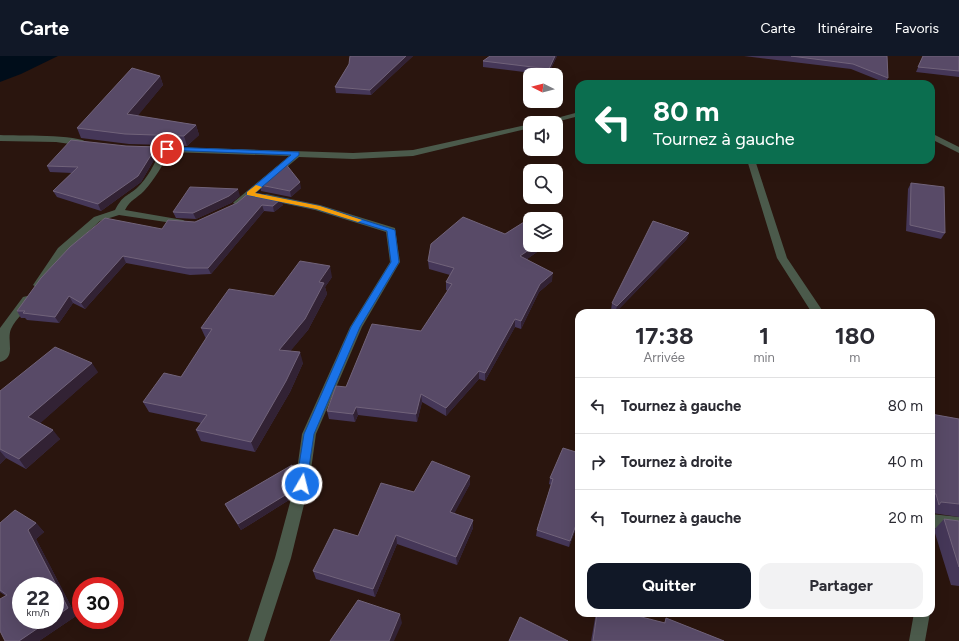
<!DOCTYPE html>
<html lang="fr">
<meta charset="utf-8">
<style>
body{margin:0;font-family:Figtree,sans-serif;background:#f2f2f3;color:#2b2b33;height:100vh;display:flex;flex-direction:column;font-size:15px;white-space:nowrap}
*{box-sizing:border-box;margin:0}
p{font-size:13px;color:#7c7c81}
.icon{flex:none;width:22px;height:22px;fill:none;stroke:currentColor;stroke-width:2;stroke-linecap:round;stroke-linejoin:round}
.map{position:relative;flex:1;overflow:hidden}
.side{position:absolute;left:575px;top:253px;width:360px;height:308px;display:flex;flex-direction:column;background:#fff;border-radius:12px;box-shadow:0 4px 16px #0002}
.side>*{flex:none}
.guide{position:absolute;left:575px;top:24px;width:360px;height:84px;border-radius:12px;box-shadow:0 4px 16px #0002;background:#0b6e4f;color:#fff;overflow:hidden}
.needle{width:26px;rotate:276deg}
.controls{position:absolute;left:523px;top:12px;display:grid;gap:8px}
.controls a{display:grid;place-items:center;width:40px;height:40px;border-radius:8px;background:#fff;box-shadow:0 4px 16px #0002;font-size:20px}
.speed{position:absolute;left:12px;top:521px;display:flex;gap:8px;font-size:20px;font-weight:700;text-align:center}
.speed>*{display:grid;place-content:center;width:52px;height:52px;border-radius:50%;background:#fff;box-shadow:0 4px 16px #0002;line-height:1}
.speed small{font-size:10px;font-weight:400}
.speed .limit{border:6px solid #d22;background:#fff;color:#111}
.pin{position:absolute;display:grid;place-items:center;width:34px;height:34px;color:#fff;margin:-17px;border:2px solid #fff;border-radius:50%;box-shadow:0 1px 4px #0007}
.me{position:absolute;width:44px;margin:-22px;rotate:8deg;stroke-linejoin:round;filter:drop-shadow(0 0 3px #0008)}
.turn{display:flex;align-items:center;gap:14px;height:84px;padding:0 12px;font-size:18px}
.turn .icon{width:52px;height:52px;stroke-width:2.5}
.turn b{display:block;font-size:28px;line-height:34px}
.eta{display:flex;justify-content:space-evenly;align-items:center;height:68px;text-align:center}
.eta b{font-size:24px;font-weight:700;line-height:28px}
.primary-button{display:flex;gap:8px;margin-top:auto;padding:8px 12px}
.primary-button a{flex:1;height:46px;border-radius:12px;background:#111827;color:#fff;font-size:16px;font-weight:700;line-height:46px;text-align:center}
.primary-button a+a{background:#f2f2f3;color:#2b2b33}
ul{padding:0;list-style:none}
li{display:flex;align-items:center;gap:12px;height:56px;padding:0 12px;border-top:1px solid #e1e1e2}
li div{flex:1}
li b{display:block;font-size:15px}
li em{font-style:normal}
header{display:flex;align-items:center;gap:24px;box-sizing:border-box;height:56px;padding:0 20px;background:#111827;color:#fff}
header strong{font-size:19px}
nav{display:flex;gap:22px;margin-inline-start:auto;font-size:14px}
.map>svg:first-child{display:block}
.water{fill:#000d1a}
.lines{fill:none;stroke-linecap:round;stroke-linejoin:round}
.minor{fill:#4b5a4b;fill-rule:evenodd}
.wall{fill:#453758}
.shaded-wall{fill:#322234}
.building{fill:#584a67;stroke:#71637a}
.route{fill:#1a73e8;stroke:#114b97}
.slow{fill:#f59e0b}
</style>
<header>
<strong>Carte</strong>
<nav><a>Carte</a><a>Itinéraire</a><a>Favoris</a></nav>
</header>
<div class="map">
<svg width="959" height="585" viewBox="0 0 959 585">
<rect width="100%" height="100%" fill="#2a150e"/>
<!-- water -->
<path class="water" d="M0 0H58L21 18 0 26Z"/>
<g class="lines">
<!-- minor -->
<path class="minor" d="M579 56V60L552 67H538Z
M530 68V72L413 100 353 103 299 101 241 149 238 150 233 147 235 145 289 100 170 96C162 110 155 123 144 135 136 143 131 143 125 154L183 164 188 167 186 169 119 159 100 165 66 196 42 232 38 233 33 229 58 192 94 161 115 154C124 138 125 142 137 132 148 122 154 108 161 95H141L137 92 138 90 353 97 413 94Z
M931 77 959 91V97L931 83Z
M0 79C16 80 79 78 88 87L84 90 56 86 0 85Z
M747 104H755L787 202 824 257H812L777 202Z
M266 138 320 149 395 172 400 206 362 271 316 378 309 428 291 502 264 585H248L275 502 295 428 302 378 350 271 390 206 386 176 315 154 263 143 261 141Z
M27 240 33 244C27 254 16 262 11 273 6 285 17 301 0 306V272L23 241Z
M931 458 959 461V475L931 472Z
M914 557H930L925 585H909Z"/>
</g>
<!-- wall -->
<path class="wall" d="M350 0H413L371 39 336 37 335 31 349 8Z
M490 0H557L548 19 483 11V5Z
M744 0H887L888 22 886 27 851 13Z
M923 0H959V21L916 16Z
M160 20 163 29 137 60 196 69 199 79 187 90 174 89 177 98 164 109 165 89 129 88 81 82 77 72Z
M126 90 156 91 158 97 141 126 101 155 57 141 53 135 72 117 50 116 47 110Z
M911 127 945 177 941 183 906 175 908 133Z
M260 129 301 132 291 141 261 135Z
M240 140 231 147 196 163 176 162 173 156Z
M237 147 283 149 274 156 264 155 211 218 190 219 126 207 85 253 73 247 59 267 27 264 25 262H21L17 255 162 173 195 166Z
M505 178 547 189 527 203 552 225 539 236 521 273 515 271 485 325 479 323 446 360 422 346 417 366 358 359 355 366 329 363 327 355 346 331 421 275 448 235 446 234V226L450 219 429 213 428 205Z
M687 183 615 257 611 254 612 247Z
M332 221 325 231 327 238 308 274 290 295 303 307 290 336 255 396 201 385 196 374 201 367 149 356 143 346 181 321 206 283 201 272 274 240Z
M98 316 40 367 60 383 26 413 6 402 0 408V335Z
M931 358 959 363V461L932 457 931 458Z
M579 397V464L569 491 536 480 537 474 551 429 549 428 550 422Z
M294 415V428L289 444 241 474 228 454 225 448Z
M470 420V428L454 457 473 464V472L457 509 397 488 375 541 316 523 313 515 358 480 414 436Z
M944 463 959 465V530L951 529 934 474Z
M0 467H36L44 476 36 483 76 560 39 585H5L6 540 0 536Z
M596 557H626L664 567 666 562 724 585H591Z"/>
<!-- shaded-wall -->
<path class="shaded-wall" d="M406 0H413L371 39 370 34Z
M555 0H557L548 19 549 13Z
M160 20 163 29 131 68 127 58Z
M196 69 199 79 187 90 184 80Z
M173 86 177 98 164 109 160 97Z
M156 91 158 97 141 126 101 155 98 148Z
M300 126 301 132 291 141 290 135Z
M238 133 240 140 231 147 196 163 193 157Z
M281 143 283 149 274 156 273 150Z
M262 149 264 155 211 218 208 212Z
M558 175 557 183H556V176Z
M689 177 687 183 615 257 617 250Z
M536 189H547L520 208V200Z
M123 200 126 207 85 253 81 247Z
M330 210 332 221 325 231 327 238 308 274 283 304 279 294 319 226Z
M553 217 552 225 539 236 521 273V265L540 228Z
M69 240 73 247 59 267 55 261Z
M515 263V271L485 325V317Z
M300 296 303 307 290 336 255 396 251 386Z
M92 307 98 316 36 371 28 361Z
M479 315V323L446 360V352Z
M421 338 422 346 417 366 416 358Z
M356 351 358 359 355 366 353 358Z
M53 374 60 383 26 413 19 403Z
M0 395 6 402 0 408Z
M292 409 294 415V428L289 444 241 474 238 468Z
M470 420V428L451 464 450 456Z
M579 461V464L569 491 570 485Z
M473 464V472L457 509 456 501Z
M36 467 44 476 36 483 76 560 39 585H19L50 564H55V561L28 474Z
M396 479 397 488 375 541 373 533Z
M400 558 402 567 394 585H389Z"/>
<!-- building -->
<path class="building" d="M350 0H406L370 34 335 31 349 8Z
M490 0H555L549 13 483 5Z
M791 0H887L888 22 853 8Z
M923 0H959V15L918 11Z
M132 12 160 20 127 58 196 69 184 80 125 78 77 72Z
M71 84 126 90 156 91 138 120 98 148 53 135 78 111 47 110Z
M167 86H173L160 97Z
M285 107 300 126 290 135 260 129Z
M911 127 944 131 945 177 910 169Z
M190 131 238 133 229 140 193 157 173 156Z
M250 136 281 143 273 150 262 149 208 212H187L123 200 81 247 69 240 55 261 23 257 25 255H17L41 222 70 191 105 162 162 173 168 164 195 166 237 147Z
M463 161 505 178 532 161 537 163H530V189H536L520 200 553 217 540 228 521 265 515 263 485 317 479 315 446 352 421 338 416 358 356 351 353 358 327 355 336 330 346 331 372 268 421 275 452 228 446 226 454 212 428 205 431 188Z
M653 165 689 177 617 250 612 247Z
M300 205 330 210 319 226 324 227 305 263 279 294 300 296 286 325 251 386 196 374 207 359 143 346 164 317 181 321 212 273 201 272 229 233 274 240Z
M55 291 92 307 28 361 53 374 19 403 0 393V335Z
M931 358 959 363V448L941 446 939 449 936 438 931 437Z
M563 392 579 397V461L570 485 537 474 553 423 550 422Z
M432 405 470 420 450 456 473 464 456 501 396 479 373 533 313 515 334 473 358 480 381 427 414 436Z
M292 409 291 421 287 438 238 468 225 448Z
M15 454 36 467 28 474 68 552 55 561V530H21V564H50L19 585H5L0 575V543L7 539 0 534V467Z
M944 463 959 465V511Z
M358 544 400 558 389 585H330Z
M597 557H626L665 567 666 562 724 585H593Z
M520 561 568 585H509Z"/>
<!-- route -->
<path class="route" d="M167 91 299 96V99L255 137 320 150 395 174 399 206 360 271 314 378 306 431H298L296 428 304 378 351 271 391 206 387 175 316 153 247 139V136L291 99 165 94 164 93Z"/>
<!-- slow -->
<path class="slow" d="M256 129 262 131 255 137 320 150 362 164 358 166 316 153 247 139V136Z"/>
</svg>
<div class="controls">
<a><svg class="needle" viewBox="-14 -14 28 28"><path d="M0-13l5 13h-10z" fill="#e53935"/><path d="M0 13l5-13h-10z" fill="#7c7c81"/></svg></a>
<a><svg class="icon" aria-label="sound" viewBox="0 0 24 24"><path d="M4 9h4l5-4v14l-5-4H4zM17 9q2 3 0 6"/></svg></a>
<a><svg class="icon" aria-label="search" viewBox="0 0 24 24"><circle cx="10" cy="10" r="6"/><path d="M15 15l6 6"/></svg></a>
<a><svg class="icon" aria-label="layers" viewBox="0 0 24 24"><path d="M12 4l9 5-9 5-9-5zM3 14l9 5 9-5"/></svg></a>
</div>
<div class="speed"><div>22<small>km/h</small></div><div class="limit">30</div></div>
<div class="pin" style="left:167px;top:93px;background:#d93025"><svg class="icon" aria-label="arrive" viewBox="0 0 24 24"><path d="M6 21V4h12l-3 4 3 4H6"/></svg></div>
<svg class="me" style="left:302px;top:428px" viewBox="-20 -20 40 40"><circle r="17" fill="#1a73e8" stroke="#fff" stroke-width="3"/><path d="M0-11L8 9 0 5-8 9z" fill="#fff"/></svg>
<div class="guide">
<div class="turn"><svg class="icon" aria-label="left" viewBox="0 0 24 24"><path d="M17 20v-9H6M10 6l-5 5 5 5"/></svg><div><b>80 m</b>Tournez à gauche</div></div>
</div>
<section class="side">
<div class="eta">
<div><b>17:38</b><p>Arrivée</p></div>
<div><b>1</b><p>min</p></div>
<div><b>180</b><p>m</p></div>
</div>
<ul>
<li><svg class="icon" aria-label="left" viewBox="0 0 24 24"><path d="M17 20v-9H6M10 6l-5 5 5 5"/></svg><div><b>Tournez à gauche</b></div><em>80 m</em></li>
<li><svg class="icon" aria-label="right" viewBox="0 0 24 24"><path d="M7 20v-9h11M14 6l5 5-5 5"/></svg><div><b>Tournez à droite</b></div><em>40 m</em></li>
<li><svg class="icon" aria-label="left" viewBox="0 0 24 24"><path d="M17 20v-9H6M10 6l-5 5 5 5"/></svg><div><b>Tournez à gauche</b></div><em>20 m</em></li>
</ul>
<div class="primary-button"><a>Quitter</a><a>Partager</a></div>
</section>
</div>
